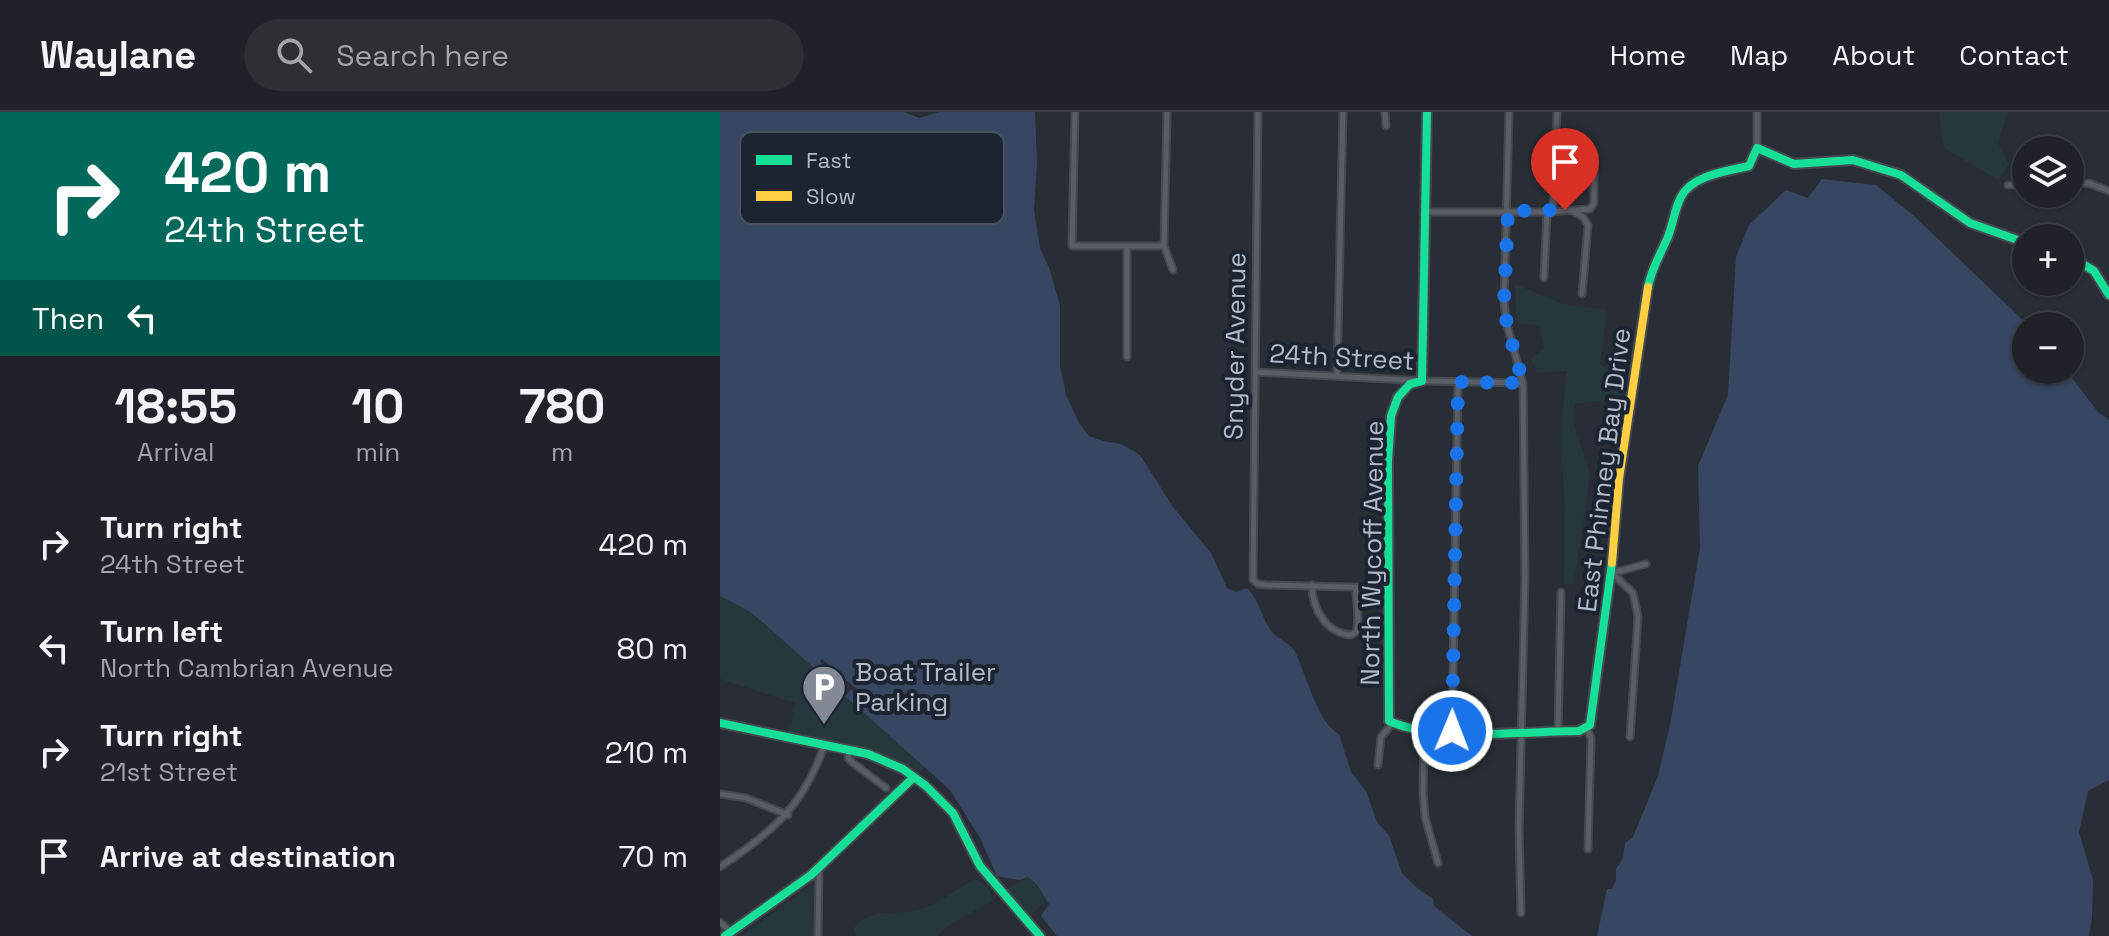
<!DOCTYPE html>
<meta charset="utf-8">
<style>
body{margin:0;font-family:"Space Grotesk",sans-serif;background:#2c2f34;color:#f1f3f6;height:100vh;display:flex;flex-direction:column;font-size:30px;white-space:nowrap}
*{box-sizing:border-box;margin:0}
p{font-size:26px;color:#a1a4a8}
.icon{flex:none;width:44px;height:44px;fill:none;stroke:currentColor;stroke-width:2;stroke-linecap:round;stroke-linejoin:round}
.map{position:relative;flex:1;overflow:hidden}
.details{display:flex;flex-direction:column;background:#1f2228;width:720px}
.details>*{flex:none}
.top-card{background:#00695c;color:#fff;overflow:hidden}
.controls{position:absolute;left:1292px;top:24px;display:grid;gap:16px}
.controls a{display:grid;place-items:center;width:72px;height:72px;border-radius:50%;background:#1f2228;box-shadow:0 2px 6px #0004,0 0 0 2px #3c3f45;font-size:40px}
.pin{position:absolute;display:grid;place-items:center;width:68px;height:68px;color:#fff;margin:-82px -34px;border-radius:50% 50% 50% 0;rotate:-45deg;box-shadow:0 0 8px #0007}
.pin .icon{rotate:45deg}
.me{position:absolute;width:88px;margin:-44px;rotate:1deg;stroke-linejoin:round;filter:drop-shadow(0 0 6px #0008)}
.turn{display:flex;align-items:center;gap:28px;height:168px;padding:0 32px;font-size:36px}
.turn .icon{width:104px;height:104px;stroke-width:2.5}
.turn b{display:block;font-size:56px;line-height:68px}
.then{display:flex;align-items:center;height:76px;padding:0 32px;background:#0003;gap:16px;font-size:30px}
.eta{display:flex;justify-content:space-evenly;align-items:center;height:136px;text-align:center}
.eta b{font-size:48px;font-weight:600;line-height:56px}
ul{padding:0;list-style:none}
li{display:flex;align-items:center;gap:24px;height:104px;padding:0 32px}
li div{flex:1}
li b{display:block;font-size:30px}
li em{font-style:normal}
header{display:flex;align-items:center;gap:48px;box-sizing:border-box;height:112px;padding:0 40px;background:#1f2228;border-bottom:2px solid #3c3f45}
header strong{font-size:38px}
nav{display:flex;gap:44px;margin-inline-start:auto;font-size:28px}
.search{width:560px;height:72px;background:#2c2f34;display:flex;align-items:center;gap:20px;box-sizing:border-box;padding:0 28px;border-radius:44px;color:#a1a4a8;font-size:30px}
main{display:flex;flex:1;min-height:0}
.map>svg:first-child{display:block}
.green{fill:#26383c}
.water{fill:#374761}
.pier{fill:#292e36}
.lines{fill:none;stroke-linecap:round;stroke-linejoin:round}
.street-casing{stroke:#45494f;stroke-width:9}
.fast-casing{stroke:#45494f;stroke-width:12}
.slow-casing{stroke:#45494f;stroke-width:12}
.street{stroke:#595d64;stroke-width:5}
.fast{stroke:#16e098;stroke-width:8}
.slow{stroke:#ffcf43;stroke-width:8}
.route{stroke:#1a73e8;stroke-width:14;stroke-dasharray:0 25.2}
.labels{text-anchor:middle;stroke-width:8;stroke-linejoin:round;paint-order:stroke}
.street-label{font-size:26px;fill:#b2bac8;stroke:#1c2431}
.poi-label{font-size:26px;fill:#b2bac8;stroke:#1c2431;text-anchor:start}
.key{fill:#1c2431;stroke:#49515e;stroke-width:2}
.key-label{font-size:22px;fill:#b2bac8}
</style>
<header>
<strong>Waylane</strong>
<div class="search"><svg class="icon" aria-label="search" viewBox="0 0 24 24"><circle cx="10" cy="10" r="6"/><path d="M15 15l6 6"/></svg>Search here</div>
<nav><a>Home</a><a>Map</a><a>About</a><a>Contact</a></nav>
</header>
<main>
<section class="details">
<div class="top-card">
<div class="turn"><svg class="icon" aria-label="right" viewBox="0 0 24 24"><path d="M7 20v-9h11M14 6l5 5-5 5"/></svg><div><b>420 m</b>24th Street</div></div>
<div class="then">Then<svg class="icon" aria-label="left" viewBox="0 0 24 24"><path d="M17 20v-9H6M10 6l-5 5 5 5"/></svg></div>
</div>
<div class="eta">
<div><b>18:55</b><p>Arrival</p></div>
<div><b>10</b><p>min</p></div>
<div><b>780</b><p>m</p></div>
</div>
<ul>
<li><svg class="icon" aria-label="right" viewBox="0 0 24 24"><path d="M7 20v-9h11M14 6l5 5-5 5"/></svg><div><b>Turn right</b><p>24th Street</p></div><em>420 m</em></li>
<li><svg class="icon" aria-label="left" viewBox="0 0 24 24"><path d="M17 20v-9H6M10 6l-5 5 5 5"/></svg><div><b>Turn left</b><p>North Cambrian Avenue</p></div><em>80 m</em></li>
<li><svg class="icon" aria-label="right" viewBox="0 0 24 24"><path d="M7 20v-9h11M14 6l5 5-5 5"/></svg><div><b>Turn right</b><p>21st Street</p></div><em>210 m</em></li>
<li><svg class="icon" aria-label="arrive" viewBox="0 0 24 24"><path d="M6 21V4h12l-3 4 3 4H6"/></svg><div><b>Arrive at destination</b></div><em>70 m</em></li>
</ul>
</section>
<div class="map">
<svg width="1389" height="824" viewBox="0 0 1389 824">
<rect width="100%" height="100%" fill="#292e36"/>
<!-- green -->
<path class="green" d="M1219 0H1287L1278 31 1289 52 1278 68 1224 36Z
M795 172 843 192 887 198 880 253 905 263 901 286 855 292 854 313 870 362 854 472H844L845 392 840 326 847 259 817 261 811 246 824 237 820 213 799 212 796 201Z
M0 484 29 499 47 514 205 655 194 665 170 650 68 625 75 591 0 567Z
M308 765 327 787 306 808 282 780Z
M257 767 271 778 272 789 229 813 217 824H136L134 816C159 791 173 806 200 797 222 791 237 775 257 767Z
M94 772V824H21Z"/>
<!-- water -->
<path class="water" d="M0 0H184L199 6 219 0H315L317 51 314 98 320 136 330 158 340 194V254L346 283 359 311 369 324 383 329 401 332 420 343 453 395 491 441 507 476 516 480 527 476C540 488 541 506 552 520 558 527 571 532 575 540 586 561 597 611 619 622L631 660 646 679 657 710 669 724 682 761 697 776 713 787 714 794 752 824H337L321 804 329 792 317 773 308 765 300 768 277 764 260 726 230 678 47 514 29 499 0 484Z
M1102 67 1156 73 1194 104 1309 214H1306V258H1346L1378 300 1389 308V668L1368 679 1359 720 1373 768 1372 805 1369 824H877L887 777H892L896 768V757L903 746 905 731 913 725 938 664 951 608 980 436 978 354 1008 283 1016 145 1029 113 1066 78 1088 86Z"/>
<!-- pier -->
<path class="pier" d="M102 547 141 581 139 584 131 577 125 585 122 583 128 575 110 559 104 566 101 564 107 557 100 550Z"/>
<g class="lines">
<!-- street casing -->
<g class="street-casing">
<path id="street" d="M355 0 352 134H444
M447 0 444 134 453 158
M538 0 533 468 538 472 546 473 668 476
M665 0 666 14
M789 0 784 191 787 213 803 271 805 465 799 717 801 801
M1037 36V0
M1350 72 1369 71 1389 79
M1288 73H1306
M707 100H827L870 97 874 91V42
M854 100 863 105 868 113 862 182
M407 136V245
M824 166 827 100 833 92 837 0
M535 260 705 269 803 271
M617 264 623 0
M892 461 913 481 918 505 910 625
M892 461 926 452
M592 473C592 497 606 521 631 523L636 520C641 506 635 490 636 475
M867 616 871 626 868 737
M704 618 703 680 705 705 718 751
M732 619 738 270
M838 619 841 480
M129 638 128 646 133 651 166 676
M658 653 661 625 672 612
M0 682 26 686 68 703
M0 755C51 721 84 694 104 634
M0 810 11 820
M98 824 99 757"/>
</g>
<!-- fast casing -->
<g class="fast-casing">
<path id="fast" d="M707 0 702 269 690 272 678 285 671 304 668 349 669 609C718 631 804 619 859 619L870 613 892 451
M1350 144 1374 159 1389 183
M928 175C931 158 940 143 947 127 953 114 954 98 961 85 972 63 1008 59 1029 54L1037 36 1074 52 1133 48 1181 63 1250 111 1306 131
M0 611 148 642 183 657 206 674 233 701 260 754 320 824
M5 824 91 763 194 665"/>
</g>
<!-- slow casing -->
<g class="slow-casing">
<path id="slow" d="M892 451 899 367 928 175"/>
</g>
<!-- street -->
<use href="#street" class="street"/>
<!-- fast -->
<use href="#fast" class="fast"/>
<!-- slow -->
<use href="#slow" class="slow"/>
</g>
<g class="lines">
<!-- route -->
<path class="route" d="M732 619 738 270 803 271 787 213 784 191 788 99 845 98"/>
</g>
<!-- icons -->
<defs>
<g id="parking-pin" transform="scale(2.3)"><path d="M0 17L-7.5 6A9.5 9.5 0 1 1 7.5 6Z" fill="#828995" stroke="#1c2431"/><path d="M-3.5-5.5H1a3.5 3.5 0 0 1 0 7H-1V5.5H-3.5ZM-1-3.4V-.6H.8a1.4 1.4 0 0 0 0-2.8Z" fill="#fff"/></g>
</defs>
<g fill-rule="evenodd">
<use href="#parking-pin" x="104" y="575"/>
</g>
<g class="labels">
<!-- street labels -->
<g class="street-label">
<text transform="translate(515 234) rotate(-89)" y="9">Snyder Avenue</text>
<text transform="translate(622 245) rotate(3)" y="9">24th Street</text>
<text transform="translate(884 358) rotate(-83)" y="9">East Phinney Bay Drive</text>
<text transform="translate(652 441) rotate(-89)" y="9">North Wycoff Avenue</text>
</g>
<!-- poi labels -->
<g class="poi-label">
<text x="135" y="569">Boat Trailer<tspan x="135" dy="30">Parking</tspan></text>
</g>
</g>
<!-- legend -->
<rect x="20" y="20" width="264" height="92" rx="12" class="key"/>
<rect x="36" y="43" width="36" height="10" fill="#16e098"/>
<rect x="36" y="79" width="36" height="10" fill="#ffcf43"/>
<g class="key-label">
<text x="86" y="56">Fast</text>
<text x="86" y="92">Slow</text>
</g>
</svg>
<div class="controls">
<a><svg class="icon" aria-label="layers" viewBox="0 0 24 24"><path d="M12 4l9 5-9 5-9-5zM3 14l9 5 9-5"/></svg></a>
<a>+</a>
<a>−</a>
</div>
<div class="pin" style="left:845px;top:98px;background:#d93025"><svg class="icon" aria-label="arrive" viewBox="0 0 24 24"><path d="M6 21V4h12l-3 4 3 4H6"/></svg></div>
<svg class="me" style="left:732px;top:619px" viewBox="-20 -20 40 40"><circle r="17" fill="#1a73e8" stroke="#fff" stroke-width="3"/><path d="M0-11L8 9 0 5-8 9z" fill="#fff"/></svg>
</div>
</main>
